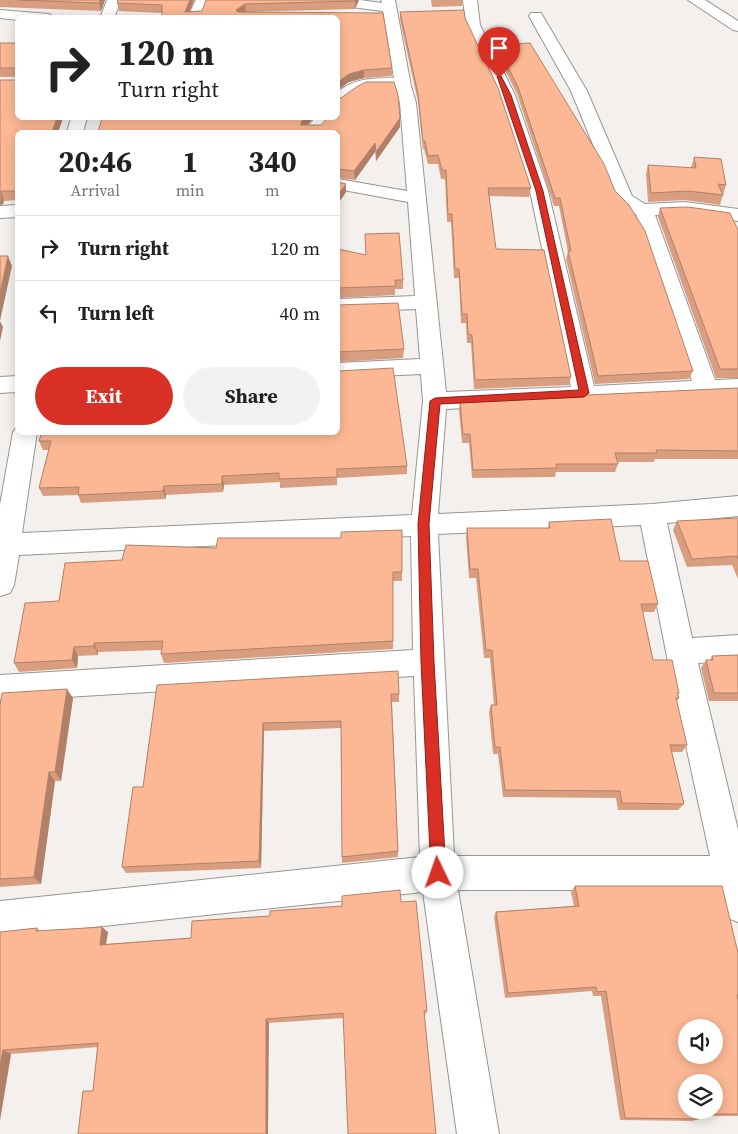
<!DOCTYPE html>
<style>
body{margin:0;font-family:"Source Serif 4",serif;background:#f2f2f2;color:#222;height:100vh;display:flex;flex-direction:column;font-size:19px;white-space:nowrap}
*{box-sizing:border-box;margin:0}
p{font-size:16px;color:#767676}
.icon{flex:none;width:28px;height:28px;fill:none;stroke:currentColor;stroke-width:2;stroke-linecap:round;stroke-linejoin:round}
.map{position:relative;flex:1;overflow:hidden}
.drawer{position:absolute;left:15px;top:130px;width:325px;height:305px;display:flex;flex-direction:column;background:#fff;border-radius:8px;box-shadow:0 2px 12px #0003}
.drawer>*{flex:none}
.guide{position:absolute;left:15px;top:15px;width:325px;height:105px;border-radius:8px;box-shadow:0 2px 12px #0003;background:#fff;color:#222;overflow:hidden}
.tools{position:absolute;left:678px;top:1019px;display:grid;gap:10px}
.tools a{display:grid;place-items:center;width:45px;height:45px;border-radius:50%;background:#fff;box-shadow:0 2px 12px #0003;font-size:25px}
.pin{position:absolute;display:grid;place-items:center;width:42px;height:42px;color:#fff;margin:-51px -21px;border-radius:50% 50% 50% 0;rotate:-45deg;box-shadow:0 0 5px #0007}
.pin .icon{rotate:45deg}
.me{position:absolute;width:55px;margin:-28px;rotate:357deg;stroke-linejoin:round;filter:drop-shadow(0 0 4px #0008)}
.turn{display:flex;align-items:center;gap:18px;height:105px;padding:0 20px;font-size:22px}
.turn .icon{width:65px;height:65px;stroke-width:2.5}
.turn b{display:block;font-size:35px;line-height:42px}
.eta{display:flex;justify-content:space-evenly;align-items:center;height:85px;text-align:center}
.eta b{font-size:30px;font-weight:700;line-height:35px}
.action{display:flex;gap:10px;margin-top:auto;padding:10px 20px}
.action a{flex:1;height:58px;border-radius:30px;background:#d93025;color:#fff;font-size:20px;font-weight:700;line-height:58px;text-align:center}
.action a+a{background:#f2f2f2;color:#222}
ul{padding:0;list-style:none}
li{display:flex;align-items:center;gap:15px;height:65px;padding:0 20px;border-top:1px solid #e0e0e0}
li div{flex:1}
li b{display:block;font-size:19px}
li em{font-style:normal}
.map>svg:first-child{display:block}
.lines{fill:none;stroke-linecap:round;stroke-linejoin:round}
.street-casing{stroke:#979592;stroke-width:2}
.street{fill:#fff;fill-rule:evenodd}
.wall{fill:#d99e7f}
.shaded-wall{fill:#b08168}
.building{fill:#fcb894;stroke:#b08168;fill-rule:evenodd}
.route{fill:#d93025;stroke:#8d1f18}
</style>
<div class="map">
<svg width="738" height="1134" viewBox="0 0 738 1134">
<rect width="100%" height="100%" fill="#f3f0ee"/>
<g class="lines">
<!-- street casing -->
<g class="street-casing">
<path id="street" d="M107 0H121L114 18H100Z
M196 0H210L201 18H187Z
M321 0H360L382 3 381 0H395L411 86 416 103 446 392 571 387 530 191 499 95 466 25 463 0H477L480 25 515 95 548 191 594 386 692 381 636 214 627 211 615 198 571 91 529 16 531 13H541L587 91 632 196 645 204 685 202 738 209V221L685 214 655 215 715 380 738 379V395L446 409 438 514 652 504 738 496V516L667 523 692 638 738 635V661L698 663 738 830V922L725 917 717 890H458L499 1134H457L423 892 0 937V901L420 857 414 676 0 701V675L413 650 411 536 19 555 14 585 10 593 0 596V505L13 432 18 426V432H37L22 533 412 515 423 401 421 374 338 378V363L420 359 416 309 338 312V299L415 296 408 202 338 189V179L407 191 400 103 396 88C383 88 368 86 357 93 349 97 346 104 338 106V92C354 78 374 78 394 78L383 11 328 4ZM641 525 671 677 710 856H454L438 534Z
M688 0H705L738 21V31L733 30Z
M0 10 49 14 56 18H18V20L0 18Z
M71 118H87L83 132H67Z
M315 118H332L320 132H303Z
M18 205V217L0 218V206Z
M18 376V392L0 393V377Z"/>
</g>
<!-- street -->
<use href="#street" class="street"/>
</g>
<!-- wall -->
<path class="wall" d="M0 0H105L101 11 0 7Z
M118 0H194L189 11H202L206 0H359L355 9 246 12 392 68V76L364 78 349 82 162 13 119 11 117 3Z
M431 0H462V6L432 7Z
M400 12 465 18 531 188 529 197 489 196 496 249 571 377 569 385 474 389 471 343H467L466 323H461L459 278H454L451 222H447L445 179H441L438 164H428L424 149H423L418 102 400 20Z
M0 43H18V118H63L58 132H18V200L4 201 3 204 0 205V80H16V77H0Z
M497 45 693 371 689 379 595 384 566 259 568 252 559 206H554L517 94 496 52Z
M102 118H313L307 125H321L400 118V127L376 161 375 152 355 180 338 178V132Z
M694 157 726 185 720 205 685 200 648 202 646 174 648 165 691 168Z
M660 208 738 230V378H716L658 217Z
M338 249 403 280V289H395V295L338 298Z
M338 305 404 349 403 358 338 362Z
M738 388V459H655L654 462H618V464L615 472H556L555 477 472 478 469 443H462L459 410 460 401Z
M42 432 407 466V474L337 478V485L280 488V482L224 485 223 492 166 495V499L81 503 78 495 43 496 39 488 49 450H43L39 441Z
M738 518V579L732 565 687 567 673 530 677 521Z
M549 522 620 561 658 604 654 612H643L653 660 679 693 678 695 679 698 676 702 687 745 682 752H672L684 804 678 810H618L616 798 503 797 498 754H493L489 712 491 705H494L490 658H484L476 578H469L466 537 467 528H548Z
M65 563 402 572V581H393V649L164 663 161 654 162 650 98 652V655L78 656 77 668 19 672 14 663 59 601Z
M738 655V702V701H709L701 668 706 660H710L712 656Z
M157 685 399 694V702H392L398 851V857L342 863 341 728 264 731 261 868 126 873 122 867 143 787Z
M73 698 61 781H55L41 884 0 887V705Z
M575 886 738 953V1116H698L699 1119 692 1121 620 1120 601 996H593L592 991 505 998 494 917 496 912 574 906 571 892Z
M401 902 427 1011 425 1015 343 1018 269 1023 93 1091 98 1047 11 1054 0 1120V932L37 928 40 931 108 932 106 944 191 938 270 916Z"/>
<!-- shaded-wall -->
<path class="shaded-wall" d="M100 0H105L101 11 99 3Z
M190 0H194L187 18 185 12Z
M356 0H359L355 9V1Z
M245 4 246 12 237 18 236 10Z
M364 70V78L349 82 338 90V82L349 74Z
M57 118H63L58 132H52Z
M305 118H313L302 131 301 122Z
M400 118V127L376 161V152Z
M375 143V152L355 180 354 171Z
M346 184V192L338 204V195Z
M1 191 4 201 3 204 0 205Z
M8 256 12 266 0 321 3 327 0 341V293Z
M222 476 224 485 223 492 222 484Z
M164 486 166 495V499L163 491Z
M94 643 98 652V655L94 646Z
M74 647 78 656 77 668 72 660Z
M67 689 73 698 61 781 55 772Z
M263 723 264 731 261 868 259 861Z
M49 772 55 781 41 884 34 877Z
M102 927 108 932 105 950 100 945Z
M266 1019 269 1023 268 1134H266Z
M3 1050 11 1054 0 1120V1067Z"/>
<!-- building -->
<path class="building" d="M18 0H100L99 3Z
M118 0H190L185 12 202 11 206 0H356L355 1 245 4 236 10 238 12 383 13 392 68 364 70 349 74 338 82V18H162V5L117 3Z
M464 10 465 18 498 88 531 188H488L496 249 544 250 571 377 475 380 472 335 468 334 467 314H462L459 269H455L452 214H448L446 170H442L438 155 428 156 425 141H423L418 94 400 12Z
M0 43H18V118H57L52 132H18V191H1L0 194V80H16L17 68H0Z
M530 43 604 164 615 191 629 205 645 231 693 371 598 376 568 251H571L560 198H555L518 87 497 45Z
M366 82H394L398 95 400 118 376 152 375 143 354 171 338 169V132H98L102 118H305L301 122V125H321L327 118H338V98H341L355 88Z
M694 157 721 159 726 185 718 184 723 195 688 191 651 193 648 165 696 168Z
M338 182 346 184 338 195Z
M688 207 730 213 738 230V369H720L660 208Z
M399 233 403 280H395L396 286 338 288V249L366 255 365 234Z
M0 256H8L0 293Z
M398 303 404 349 338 352V305Z
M393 368 407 466 337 469V477L279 479V473L222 476V484L164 486 163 491 78 495 79 487 39 488 51 441H39L42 432H338V371Z
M738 388V451L656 450 657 453H615L618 464H556L557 468 473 470 470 434H463L460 401Z
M738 518V559L737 556 692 559 677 521Z
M611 519 620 561H648L658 604H641L653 660H672L679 693H677L679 698H676L687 745H670L684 804 622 803 620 791 505 790 500 747H495L491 705H497L492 650H486L478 569H470L467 528H550L549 522Z
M402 530V572H393V641L161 654 163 641 94 643V646L74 647 72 660 14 663 25 603 59 601 65 563 122 560 126 545 216 548 218 538H341V532Z
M738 655V693H714L706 660H713L712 656Z
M398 671 399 694H391L398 851 342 857 341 721 263 723 259 861 122 867 133 787H143L157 685Z
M67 689 55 772H49L34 877 0 879V705L2 693Z
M575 886H722L738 953V995H737L738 1001V1114H698L699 1119 625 1118 606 991 597 992 596 987 508 993 496 912 579 906ZM686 1028H714V1055H686ZM686 1082H714V1110H686Z
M400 890 401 902 416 901 427 1011H424L436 1134H348L343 1013 266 1019V1134H78L83 1091H93L98 1043 3 1050 0 1067V932L37 928 36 931 102 927 100 945 191 938 192 921 270 916V911L342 906V896Z"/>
<!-- route -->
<path class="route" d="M497 76H501L511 95 543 191 589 393 584 397 440 404 429 524 434 662 446 873 444 878 438 880 433 878 431 873 421 662 418 524 430 401 435 398 579 390 536 191Z"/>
</svg>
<div class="tools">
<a><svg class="icon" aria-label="sound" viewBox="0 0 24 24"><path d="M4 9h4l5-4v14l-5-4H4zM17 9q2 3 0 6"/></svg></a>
<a><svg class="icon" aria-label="layers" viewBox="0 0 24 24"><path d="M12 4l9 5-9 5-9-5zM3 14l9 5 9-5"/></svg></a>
</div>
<div class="pin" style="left:499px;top:78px;background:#d93025"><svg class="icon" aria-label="arrive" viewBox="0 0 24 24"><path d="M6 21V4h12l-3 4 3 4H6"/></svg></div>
<svg class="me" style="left:438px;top:873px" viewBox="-20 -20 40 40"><circle r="19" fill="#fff"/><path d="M0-13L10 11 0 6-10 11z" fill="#d93025"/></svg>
<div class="guide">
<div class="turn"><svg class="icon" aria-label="right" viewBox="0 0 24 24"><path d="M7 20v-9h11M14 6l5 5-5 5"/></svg><div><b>120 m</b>Turn right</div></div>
</div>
<section class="drawer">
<div class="eta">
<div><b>20:46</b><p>Arrival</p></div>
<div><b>1</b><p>min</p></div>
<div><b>340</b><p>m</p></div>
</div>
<ul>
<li><svg class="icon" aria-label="right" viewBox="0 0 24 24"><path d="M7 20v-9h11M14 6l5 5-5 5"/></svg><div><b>Turn right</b></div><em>120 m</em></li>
<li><svg class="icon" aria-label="left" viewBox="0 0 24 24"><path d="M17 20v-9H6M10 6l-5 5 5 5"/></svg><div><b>Turn left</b></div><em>40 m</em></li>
</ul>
<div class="action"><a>Exit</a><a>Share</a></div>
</section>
</div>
